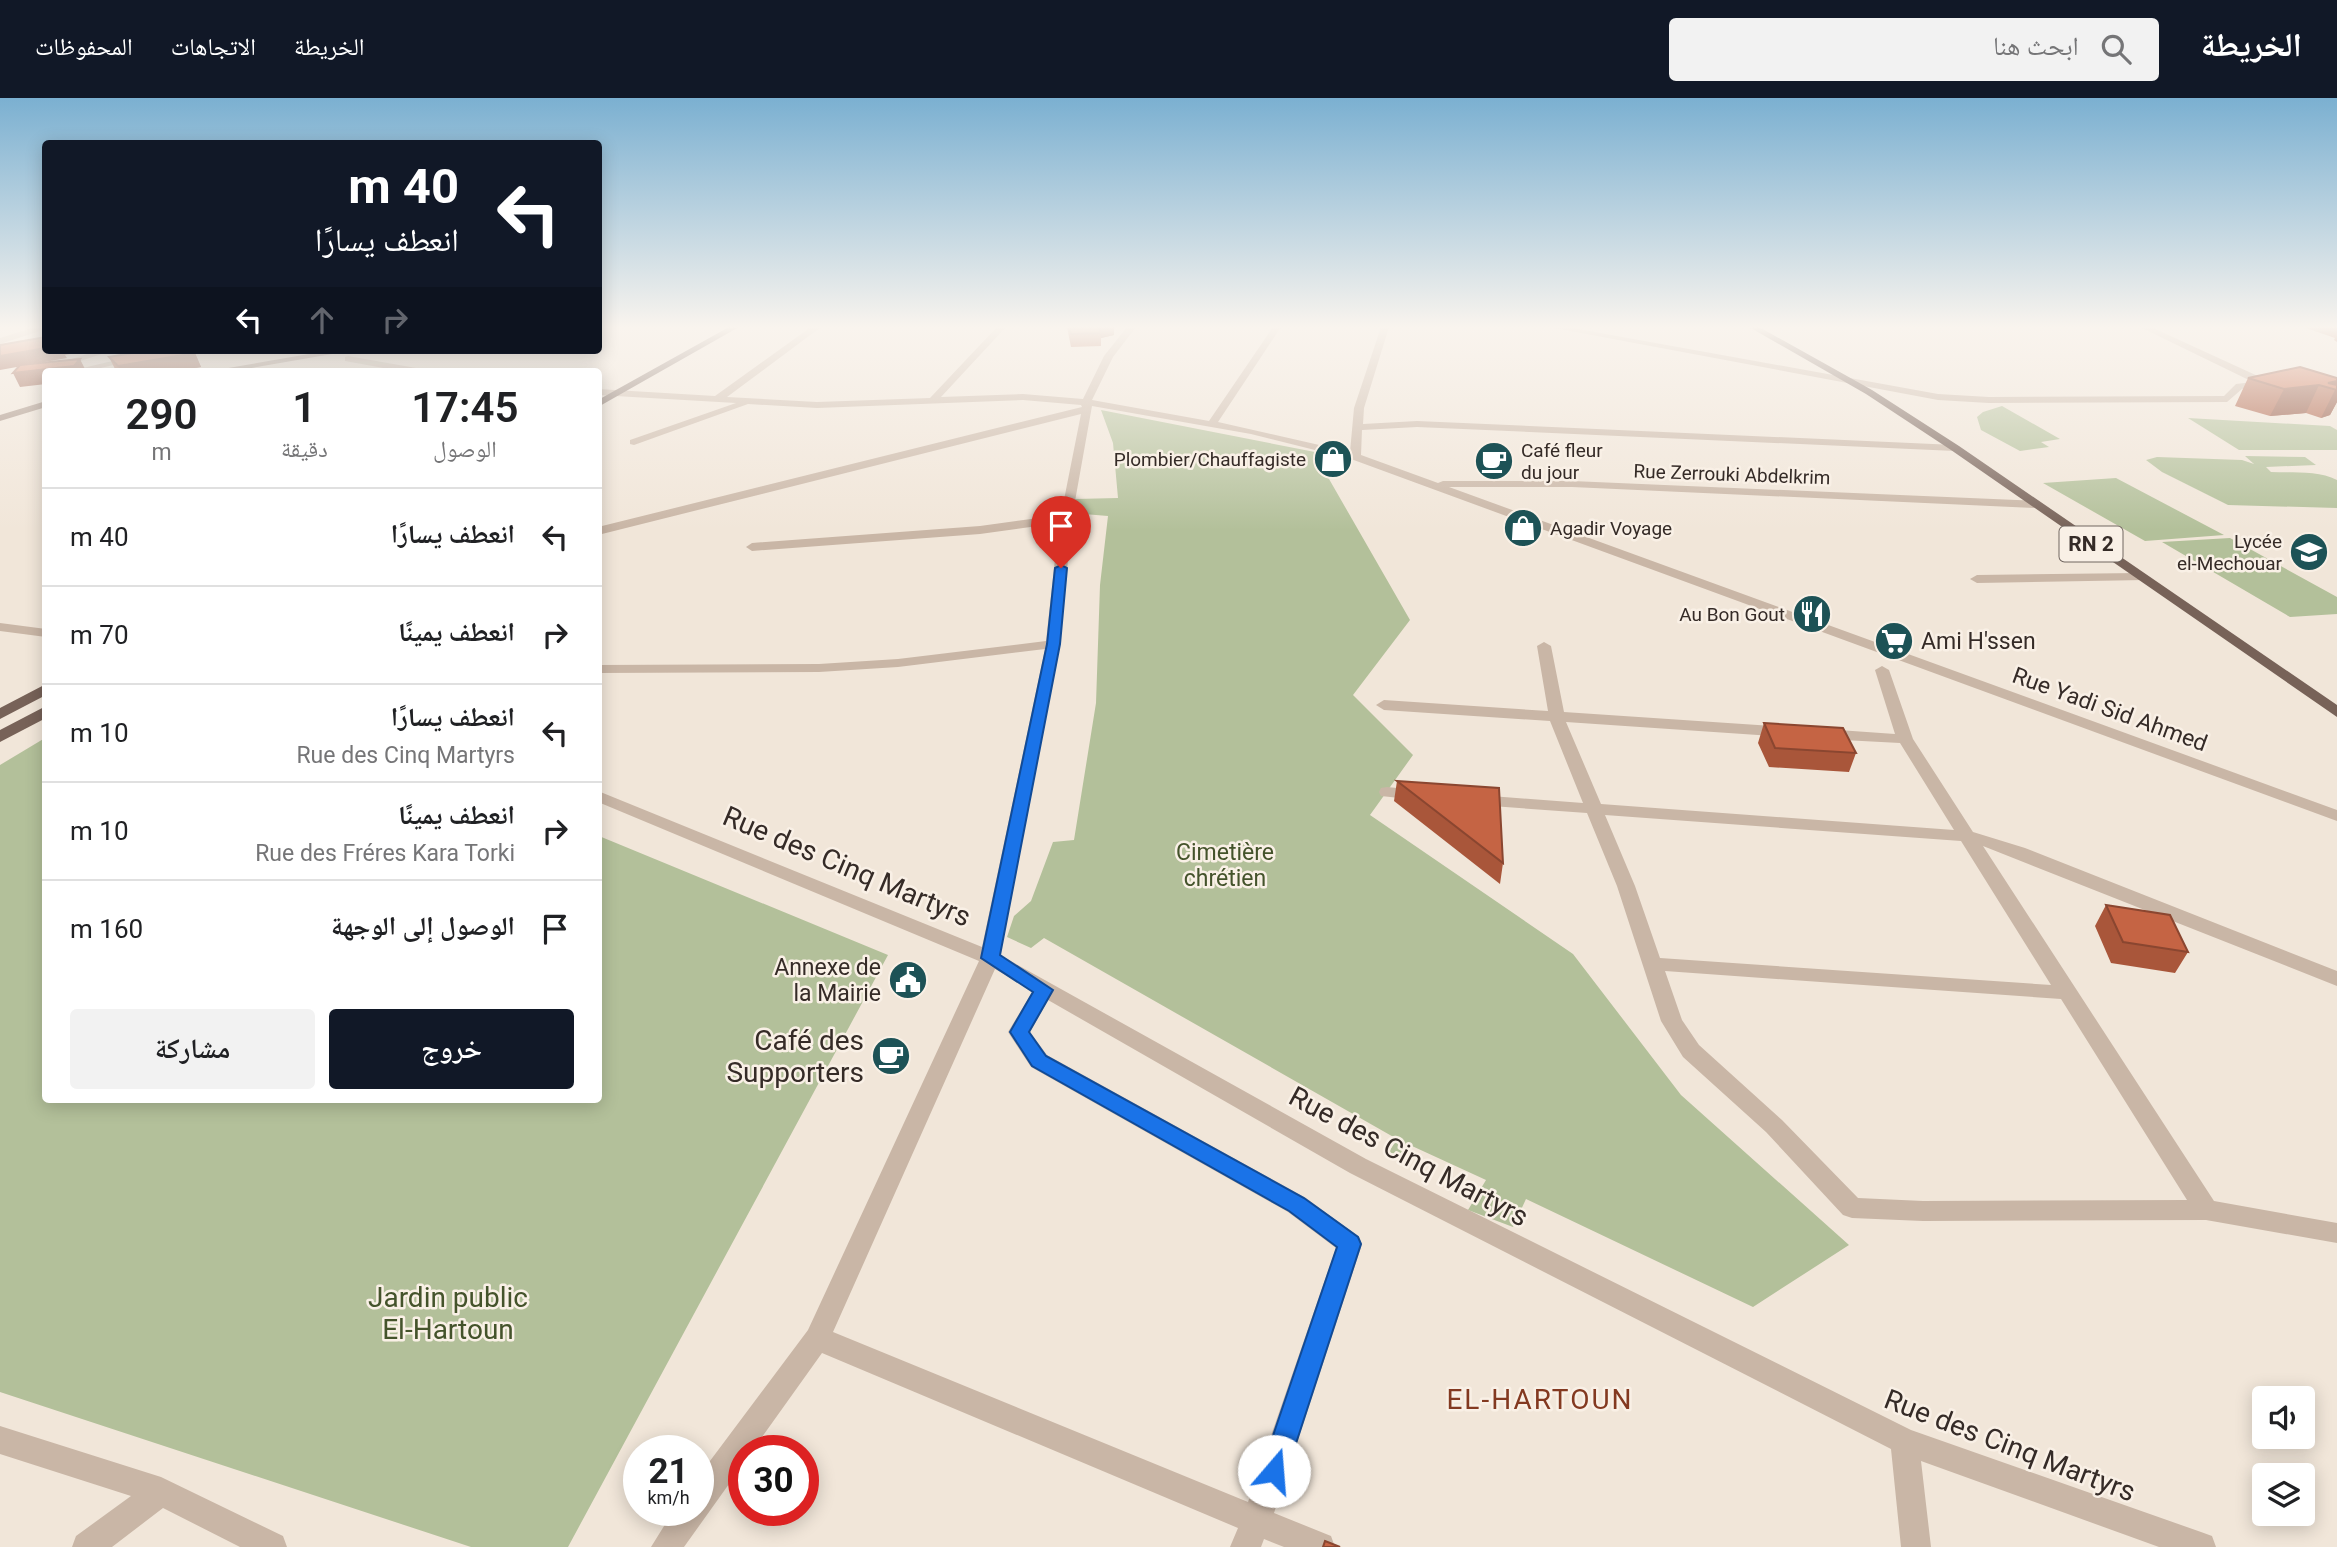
<!DOCTYPE html>
<html lang="ar">
<meta charset="utf-8">
<style>
body{margin:0;font-family:Roboto,"Noto Naskh Arabic",sans-serif;background:#f2f2f2;color:#202124;direction:rtl;height:100vh;display:flex;flex-direction:column;font-size:26px;white-space:nowrap}
*{box-sizing:border-box;margin:0}
p{font-size:23px;color:#757577}
.icon{flex:none;width:38px;height:38px;fill:none;stroke:currentColor;stroke-width:2;stroke-linecap:round;stroke-linejoin:round}
.map{position:relative;flex:1;overflow:hidden;direction:ltr}
.drawer{position:absolute;left:42px;top:270px;width:560px;height:735px;display:flex;flex-direction:column;background:#fff;border-radius:7px;box-shadow:0 4px 18px #0003;direction:rtl}
.drawer>*{flex:none}
.banner{position:absolute;left:42px;top:42px;width:560px;height:214px;border-radius:7px;box-shadow:0 4px 18px #0003;direction:rtl;background:#111827;color:#fff;overflow:hidden}
.buttons{position:absolute;left:2252px;top:1288px;display:grid;gap:14px}
.buttons a{display:grid;place-items:center;width:63px;height:63px;border-radius:7px;background:#fff;box-shadow:0 4px 18px #0003;font-size:35px}
.speed{position:absolute;left:623px;top:1337px;display:flex;gap:14px;font-size:35px;font-weight:700;text-align:center}
.speed>*{display:grid;place-content:center;width:91px;height:91px;border-radius:50%;background:#fff;box-shadow:0 4px 18px #0003;line-height:1}
.speed small{font-size:18px;font-weight:400}
.speed .limit{border:10px solid #d22;background:#fff;color:#111}
.pin{position:absolute;display:grid;place-items:center;width:60px;height:60px;color:#fff;margin:-72px -30px;border-radius:50% 50% 50% 0;rotate:-45deg;box-shadow:0 0 7px #0007}
.pin .icon{rotate:45deg}
.me{position:absolute;width:77px;margin:-38px;rotate:18deg;stroke-linejoin:round;filter:drop-shadow(0 0 5px #0008)}
.turn{display:flex;align-items:center;gap:24px;height:147px;padding:0 28px;font-size:32px}
.turn .icon{width:91px;height:91px;stroke-width:2.5}
.turn b{display:block;font-size:49px;line-height:60px}
.lanes{display:flex;align-items:center;height:66px;padding:0 28px;background:#0003;justify-content:center;gap:35px;direction:ltr}
.lanes .off{opacity:.35}
.eta{display:flex;justify-content:space-evenly;align-items:center;height:119px;text-align:center}
.eta b{font-size:42px;font-weight:600;line-height:49px}
.cta{display:flex;gap:14px;margin-top:auto;padding:14px 28px}
.cta a{flex:1;height:80px;border-radius:7px;background:#111827;color:#fff;font-size:28px;font-weight:600;line-height:80px;text-align:center}
.cta a+a{background:#f2f2f2;color:#202124}
ul{padding:0;list-style:none}
li{display:flex;align-items:center;gap:21px;height:98px;padding:0 28px;border-top:2px solid #e0e0e0}
li div{flex:1}
li b{display:block;font-size:26px}
li em{font-style:normal}
header{display:flex;align-items:center;gap:42px;box-sizing:border-box;height:98px;padding:0 35px;background:#111827;color:#fff}
header strong{font-size:33px}
nav{display:flex;gap:38px;margin-inline-start:auto;font-size:24px}
.search{width:490px;height:63px;background:#f2f2f2;display:flex;align-items:center;gap:18px;box-sizing:border-box;padding:0 24px;border-radius:7px;color:#757577;font-size:26px}
.map>svg:first-child{display:block}
.green{fill:#b3c09a}
.lines{fill:none;stroke-linecap:round;stroke-linejoin:round}
.minor{fill:#c9b6a6;fill-rule:evenodd}
.secondary{fill:#9c8577;fill-rule:evenodd}
.primary{fill:#776258;fill-rule:evenodd}
.wall{fill:#a9563a}
.shaded-wall{fill:#8a4630}
.building{fill:#c56444;stroke:#8a4630;stroke-width:2}
.route{fill:#1a73e8;stroke:#114b97;stroke-width:2}
.labels{text-anchor:middle;stroke-width:5;stroke-linejoin:round;paint-order:stroke}
.far-poi-label{font-size:19px;fill:#352b27;stroke:#f9f0e6;text-anchor:end}
.far-street-label{font-size:19px;fill:#352b27;stroke:#f9f0e6}
.shield{fill:#f9f0e6;stroke:#706660;stroke-width:2}
.shield-label{font-size:21px;font-weight:bold;fill:#352b27}
.poi-label{font-size:23px;fill:#352b27;stroke:#f9f0e6;text-anchor:start}
.street-label{font-size:23px;fill:#352b27;stroke:#f9f0e6}
.park-label{font-size:23px;fill:#44532b;stroke:#f9f0e6}
.near-street-label{font-size:28px;fill:#352b27;stroke:#f9f0e6}
.near-poi-label{font-size:28px;fill:#352b27;stroke:#f9f0e6;text-anchor:end}
.near-park-label{font-size:28px;fill:#44532b;stroke:#f9f0e6}
.near-neighbourhood-label{font-size:28px;letter-spacing:2px;fill:#833920;stroke:#f9f0e6}
</style>
<header>
<strong>الخريطة</strong>
<div class="search"><svg class="icon" aria-label="search" viewBox="0 0 24 24"><circle cx="10" cy="10" r="6"/><path d="M15 15l6 6"/></svg>ابحث هنا</div>
<nav><a>الخريطة</a><a>الاتجاهات</a><a>المحفوظات</a></nav>
</header>
<div class="map">
<svg width="2337" height="1449" viewBox="0 0 2337 1449">
<rect width="100%" height="100%" fill="#f1e6d9"/>
<!-- green -->
<path class="green" d="M2002 308 2060 341 2041 344 2049 349 2020 353 1981 332 1977 319 1983 314Z
M1101 312 1320 355 1325 374 1410 522 1353 597 1413 657 1370 717 1573 856 1681 997 1849 1147 1753 1209 1526 1101 1513 1129 1468 1112 1486 1082 1412 1048 1402 1059 1389 1054 1397 1041 1044 840 1031 850 1007 839 1014 818 1031 803 1053 744 1074 742 1096 605 1100 487 1108 418 1084 416 1083 410H1073L1075 401 1118 400 1113 345Z
M2188 320 2330 328 2337 332V352H2239Z
M2245 358 2305 359 2316 367 2266 369 2271 374C2292 375 2318 372 2337 382V410L2228 407 2162 374 2146 362 2157 359 2242 362 2254 366Z
M2116 380 2224 437 2145 443 2043 385Z
M2230 440 2337 499V516L2290 519 2162 444Z
M45 640 46 1001H598L599 738 888 857 568 1449H471L0 1294V667Z"/>
<g class="lines">
<!-- minor -->
<path class="minor" d="M35 229H46V231L0 246V240Z
M811 229H821L727 299 817 304 930 300 997 229H1006L941 299 1023 296 1083 301 1104 258 1127 229H1136L1113 259 1092 302 1209 323 1273 229H1281L1218 324 1350 354 1354 310 1381 229H1389L1364 310 1363 326 1417 323 1955 347 1960 350 1955 353 1417 329 1362 332 1361 357 1438 385 1443 383H1572L2038 403 2040 406 2034 410 1572 389H1449L2337 712V723L1351 361 1251 336 1092 308 1072 420 1060 546 1000 857 1366 1061 1911 1332 2201 1434 2212 1438 2216 1449H2159L1921 1363 1931 1449H1901L1891 1351 1350 1075 1048 902 1030 934 1047 957 1306 1100 1359 1139 1362 1146 1274 1415 1331 1438 1335 1449H1284L1264 1441 1261 1449H1230L1238 1430 822 1255 752 1353H744V1365L684 1449H651L674 1412H698V1379L808 1232 979 863 598 704V693L982 849 1045 551 898 569 819 574 598 575V567L819 566 898 561 1046 543 1059 425 980 436 752 453 746 449 752 445 980 428 1061 417 1081 316 598 437V429L1082 309 1081 307 1023 302 817 310 748 306 634 347 630 346V342L736 305 598 297V291L715 298ZM995 871 1033 893 1008 934 1031 969 1288 1114 1336 1150 1248 1404 833 1234Z
M1549 229H1567L1938 296 1989 299 2224 298 2236 286 2253 284 2140 229H2151L2273 285 2242 291 2227 304 1989 305 1938 302Z
M99 252H114L62 269 54 267Z
M159 252H177L88 273H70Z
M348 258 416 270 421 273H400L345 263V259Z
M2139 475 2144 476V482L1977 485 1970 481 1977 477Z
M0 525 46 531V539L0 533Z
M1544 544 1551 548 1564 614 1786 629 1794 634 1786 639 1566 624 1601 706 1954 732 1900 645 1824 641 1816 636 1824 631 1895 636 1875 572 1882 568 1889 572 1913 641 1973 734 2025 750 2337 873V888L1983 748 2214 1103 2337 1125V1145L2206 1122 1923 1123 1852 1120 1843 1117 1766 1034 1683 959 1661 923 1617 788 1587 715 1478 707 1469 702 1478 697 1583 705 1550 623 1384 612 1376 607 1384 602 1548 613 1537 548ZM1605 717 1961 743 2051 887 1660 860 1635 788ZM1665 873 2061 901 2187 1102 1923 1103 1858 1100 1782 1022 1699 947 1682 922Z
M1387 689 1418 692 1427 697 1418 702 1381 698 1379 694 1381 690Z
M0 1328 161 1379 283 1438 287 1449H240L163 1410 112 1449H72L76 1438 131 1398 0 1356Z"/>
<!-- secondary -->
<path class="secondary" d="M332 252H355L234 273H211Z
M46 303V309L0 323V317Z"/>
<!-- primary -->
<path class="primary" d="M729 229H739L598 309V302Z
M1749 229H1759L1872 292 1959 348 2337 607V619L1951 352 1866 296Z
M46 586V597L0 621V610Z
M46 608V620L0 644V632Z"/>
</g>
<!-- wall -->
<path class="wall" d="M1067 229H1114V237L1101 240V248L1071 249Z
M2303 229H2337V244L2334 242 2335 240Z
M195 255 201 269 176 273H116L109 259Z
M2248 280H2337V304L2330 317 2321 320 2306 315 2270 318 2235 308Z
M1764 625 1856 655 1849 674 1769 669 1758 645Z
M1397 683 1503 765 1500 786 1394 703Z
M2106 807 2188 854 2175 875 2111 865 2095 828Z"/>
<!-- shaded-wall -->
<path class="shaded-wall" d="M1098 229H1114V237L1101 240Z
M46 250V252H80L81 254 65 257 67 260 0 272V258Z
M195 255 201 269 176 273H120L118 268Z
M80 261 86 273H46V286L20 289 13 275Z
M2337 283V304L2330 317 2321 320 2335 292 2328 285Z
M2319 287 2306 315 2270 318 2284 291Z"/>
<!-- building -->
<path class="building" d="M1069 229H1099L1101 235 1071 236Z
M46 239V250L0 258V247Z
M151 252H193L195 255 118 268 109 259Z
M80 261 74 268 13 275 20 267Z
M2300 269 2337 280V283L2328 285 2337 287V292L2319 287 2284 291 2248 280Z
M1764 625 1843 630 1856 655 1775 650Z
M1397 683 1499 690 1503 765Z
M2106 807 2170 817 2188 854 2123 844Z
M1325 1443 1340 1449H1323Z"/>
<!-- sky -->
<linearGradient id="sky" x2="0" y2="1"><stop stop-color="#7bb0d1"/><stop offset="0.53" stop-color="#f9f4ee"/><stop offset="1" stop-color="#f9f4ee" stop-opacity="0"/></linearGradient>
<rect width="2337" height="432" fill="url(#sky)"/>
<!-- route -->
<path class="route" d="M1061 467 1067 470 1060 546 1000 857 1053 892 1029 934 1046 958 1304 1100 1358 1139 1361 1146 1287 1373 1284 1382 1274 1386 1265 1382 1261 1373 1337 1149 1289 1113 1032 968 1010 934 1033 894 981 860 1047 546 1055 470Z"/>
<!-- icons -->
<defs>
<g id="shop-disc" transform="scale(2.0125)"><circle r="9.5" fill="#1d5256" stroke="#f9f0e6"/><path d="M-5-2.5h2.3a2.7 3.5 0 0 1 5.4 0H5L5.5 6h-11ZM-1.5-2.5h3a1.5 2.3 0 0 0-3 0Z" fill="#fff"/></g>
<g id="cafe-disc" transform="scale(2.0125)"><circle r="9.5" fill="#1d5256" stroke="#f9f0e6"/><path d="M-5.5-4.5H6V0H3Q3 3.5 0 3.5H-2.5Q-5.5 3.5-5.5 0ZM3-3.2v2h1.7v-2ZM-6 4.5H4V6H-6Z" fill="#fff"/></g>
<g id="school-disc" transform="scale(2.0125)"><circle r="9.5" fill="#1d5256" stroke="#f9f0e6"/><path d="M0-5L7-2L0 1L-7-2ZM-4 1L0 2.5L4 1V4Q0 6-4 4Z" fill="#fff"/></g>
<g id="restaurant-disc" transform="scale(2.0125)"><circle r="9.5" fill="#1d5256" stroke="#f9f0e6"/><path d="M-5-6h1v4h1v-4h1v4h1v-4h1v5L-1.5 .5V6h-2V.5L-5-1ZM5-6V6H3V1.5H1.5Q1.5-4 5-6Z" fill="#fff"/></g>
<g id="supermarket-disc" transform="scale(2.0125)"><circle r="9.5" fill="#1d5256" stroke="#f9f0e6"/><path d="M-6-5.5h2.5l.6 2H6L4.5 2H-2.5L-4.4-4H-6ZM-1.5 3.2a1.3 1.3 0 1 0 .1 0ZM3 3.2a1.3 1.3 0 1 0 .1 0Z" fill="#fff"/></g>
<g id="civic-disc" transform="scale(2.0125)"><circle r="9.5" fill="#1d5256" stroke="#f9f0e6"/><path d="M-.6-6.5H3V-4.5H.6V-3L4-1V1h2V6H-6V1h2V-1L-.6-3ZM-1.2 2.5V6h2.4V2.5Z" fill="#fff"/></g>
</defs>
<g fill-rule="evenodd">
<use href="#shop-disc" x="1333" y="361"/>
<use href="#cafe-disc" x="1494" y="363"/>
<use href="#shop-disc" x="1523" y="430"/>
<use href="#school-disc" x="2309" y="454"/>
<use href="#restaurant-disc" x="1812" y="516"/>
<use href="#supermarket-disc" x="1894" y="543"/>
<use href="#civic-disc" x="908" y="882"/>
<use href="#cafe-disc" x="891" y="958"/>
</g>
<g class="labels">
<!-- far-poi labels -->
<g class="far-poi-label">
<text x="1521" y="359" text-anchor="start">Café fleur<tspan x="1521" dy="22">du jour</tspan></text>
<text x="1306" y="368">Plombier/Chauffagiste</text>
<text x="1550" y="437" text-anchor="start">Agadir Voyage</text>
<text x="2282" y="450">Lycée<tspan x="2282" dy="22">el-Mechouar</tspan></text>
<text x="1785" y="523">Au Bon Gout</text>
</g>
<!-- far-street labels -->
<g class="far-street-label">
<text transform="translate(1732 376) rotate(2)" y="7">Rue Zerrouki Abdelkrim</text>
</g>
<!-- shield labels -->
<rect class="shield" x="2059.5" y="428.5" width="63" height="35" rx="5"/>
<g class="shield-label">
<text x="2091" y="453">RN 2</text>
</g>
<!-- poi labels -->
<g class="poi-label">
<text x="1921" y="551">Ami H'ssen</text>
<text x="881" y="877" text-anchor="end">Annexe de<tspan x="881" dy="26">la Mairie</tspan></text>
</g>
<!-- street labels -->
<g class="street-label">
<text transform="translate(2110 611) rotate(20)" y="8">Rue Yadi Sid Ahmed</text>
</g>
<!-- park labels -->
<g class="park-label">
<text x="1225" y="762">Cimetière<tspan x="1225" dy="26">chrétien</tspan></text>
</g>
<!-- near-street labels -->
<g class="near-street-label">
<text transform="translate(847 768) rotate(23)" y="10">Rue des Cinq Martyrs</text>
<text transform="translate(1409 1058) rotate(28)" y="10">Rue des Cinq Martyrs</text>
<text transform="translate(2010 1347) rotate(21)" y="10">Rue des Cinq Martyrs</text>
</g>
<!-- near-poi labels -->
<g class="near-poi-label">
<text x="864" y="952">Café des<tspan x="864" dy="32">Supporters</tspan></text>
</g>
<!-- near-park labels -->
<g class="near-park-label">
<text x="448" y="1209">Jardin public<tspan x="448" dy="32">El-Hartoun</tspan></text>
</g>
<!-- near-neighbourhood labels -->
<g class="near-neighbourhood-label">
<text x="1540" y="1311">EL-HARTOUN</text>
</g>
</g>
</svg>
<div class="buttons">
<a><svg class="icon" aria-label="sound" viewBox="0 0 24 24"><path d="M4 9h4l5-4v14l-5-4H4zM17 9q2 3 0 6"/></svg></a>
<a><svg class="icon" aria-label="layers" viewBox="0 0 24 24"><path d="M12 4l9 5-9 5-9-5zM3 14l9 5 9-5"/></svg></a>
</div>
<div class="speed"><div>21<small>km/h</small></div><div class="limit">30</div></div>
<div class="pin" style="left:1061px;top:470px;background:#d93025"><svg class="icon" aria-label="arrive" viewBox="0 0 24 24"><path d="M6 21V4h12l-3 4 3 4H6"/></svg></div>
<svg class="me" style="left:1274px;top:1373px" viewBox="-20 -20 40 40"><circle r="19" fill="#fff"/><path d="M0-13L10 11 0 6-10 11z" fill="#1a73e8"/></svg>
<div class="banner">
<div class="turn"><svg class="icon" aria-label="left" viewBox="0 0 24 24"><path d="M17 20v-9H6M10 6l-5 5 5 5"/></svg><div><b>40 m</b>انعطف يسارًا</div></div>
<div class="lanes"><svg class="icon" aria-label="left" viewBox="0 0 24 24"><path d="M17 20v-9H6M10 6l-5 5 5 5"/></svg><svg class="icon off" aria-label="ahead" viewBox="0 0 24 24"><path d="M12 20V5M6 11l6-6 6 6"/></svg><svg class="icon off" aria-label="right" viewBox="0 0 24 24"><path d="M7 20v-9h11M14 6l5 5-5 5"/></svg></div>
</div>
<section class="drawer">
<div class="eta">
<div><b>17:45</b><p>الوصول</p></div>
<div><b>1</b><p>دقيقة</p></div>
<div><b>290</b><p>m</p></div>
</div>
<ul>
<li><svg class="icon" aria-label="left" viewBox="0 0 24 24"><path d="M17 20v-9H6M10 6l-5 5 5 5"/></svg><div><b>انعطف يسارًا</b></div><em>40 m</em></li>
<li><svg class="icon" aria-label="right" viewBox="0 0 24 24"><path d="M7 20v-9h11M14 6l5 5-5 5"/></svg><div><b>انعطف يمينًا</b></div><em>70 m</em></li>
<li><svg class="icon" aria-label="left" viewBox="0 0 24 24"><path d="M17 20v-9H6M10 6l-5 5 5 5"/></svg><div><b>انعطف يسارًا</b><p>Rue des Cinq Martyrs</p></div><em>10 m</em></li>
<li><svg class="icon" aria-label="right" viewBox="0 0 24 24"><path d="M7 20v-9h11M14 6l5 5-5 5"/></svg><div><b>انعطف يمينًا</b><p>Rue des Fréres Kara Torki</p></div><em>10 m</em></li>
<li><svg class="icon" aria-label="arrive" viewBox="0 0 24 24"><path d="M6 21V4h12l-3 4 3 4H6"/></svg><div><b>الوصول إلى الوجهة</b></div><em>160 m</em></li>
</ul>
<div class="cta"><a>خروج</a><a>مشاركة</a></div>
</section>
</div>
